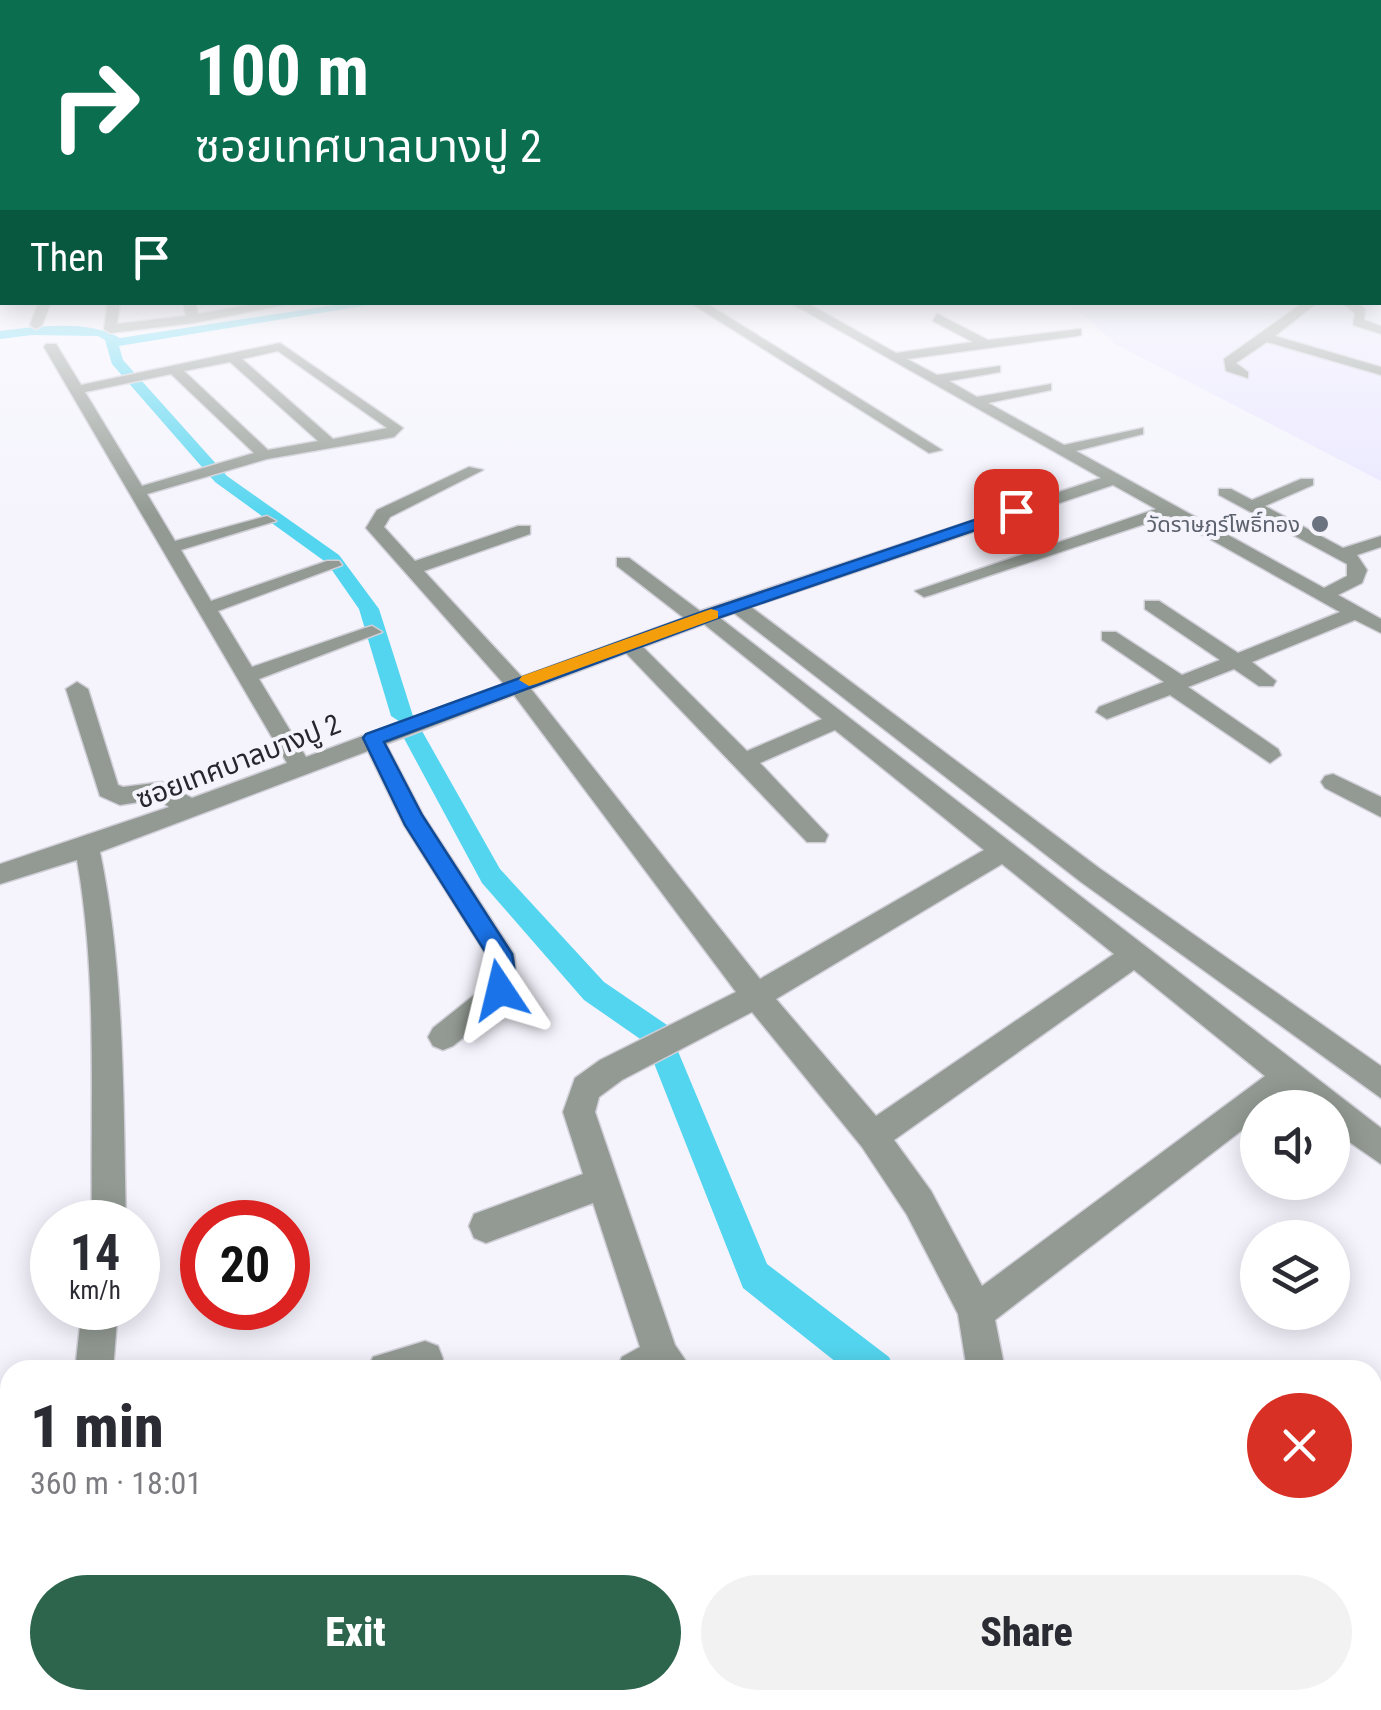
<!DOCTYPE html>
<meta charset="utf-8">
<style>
body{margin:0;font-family:"Roboto Condensed","Noto Sans Thai",sans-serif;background:#f2f2f3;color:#2b2b33;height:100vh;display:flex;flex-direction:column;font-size:38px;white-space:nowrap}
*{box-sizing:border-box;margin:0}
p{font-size:32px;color:#7c7c81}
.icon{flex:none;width:55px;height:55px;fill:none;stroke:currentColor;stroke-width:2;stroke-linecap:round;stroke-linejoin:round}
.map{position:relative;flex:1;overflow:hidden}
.sheet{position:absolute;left:0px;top:1360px;width:1382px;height:350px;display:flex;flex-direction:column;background:#fff;border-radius:30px 30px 0 0;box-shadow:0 5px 25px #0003}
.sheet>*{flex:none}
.banner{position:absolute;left:0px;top:0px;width:1382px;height:305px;box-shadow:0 5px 25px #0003;background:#0b6e4f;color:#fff;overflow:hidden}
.fabs{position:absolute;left:1240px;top:1090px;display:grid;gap:20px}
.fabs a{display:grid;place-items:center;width:110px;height:110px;border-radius:50%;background:#fff;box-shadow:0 5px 25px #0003;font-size:50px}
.speed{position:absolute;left:30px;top:1200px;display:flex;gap:20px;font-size:50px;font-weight:700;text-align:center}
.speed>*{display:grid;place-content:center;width:130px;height:130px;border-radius:50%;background:#fff;box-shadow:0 5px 25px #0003;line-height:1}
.speed small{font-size:25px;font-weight:400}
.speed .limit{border:15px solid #d22;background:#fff;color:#111}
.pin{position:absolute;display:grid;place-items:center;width:85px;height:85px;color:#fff;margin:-42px;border-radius:20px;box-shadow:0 5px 15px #0006}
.me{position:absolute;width:110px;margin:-55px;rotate:350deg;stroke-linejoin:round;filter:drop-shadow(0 0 8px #0008)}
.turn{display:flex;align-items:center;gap:35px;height:210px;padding:0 30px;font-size:45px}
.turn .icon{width:130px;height:130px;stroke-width:2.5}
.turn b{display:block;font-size:70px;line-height:85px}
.then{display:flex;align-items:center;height:95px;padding:0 30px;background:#0003;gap:20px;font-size:38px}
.round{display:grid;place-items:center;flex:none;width:105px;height:105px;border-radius:52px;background:#f2f2f3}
.headline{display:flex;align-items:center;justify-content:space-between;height:170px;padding:0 30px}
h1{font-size:60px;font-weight:800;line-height:75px}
.button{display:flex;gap:20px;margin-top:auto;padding:20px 30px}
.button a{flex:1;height:115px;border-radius:60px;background:#2c644c;color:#fff;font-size:40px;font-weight:800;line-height:115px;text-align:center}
.button a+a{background:#f2f2f3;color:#2b2b33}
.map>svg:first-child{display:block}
.built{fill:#eae7ff}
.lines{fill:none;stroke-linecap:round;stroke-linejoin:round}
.canal{fill:#54d5ef;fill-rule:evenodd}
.minor-casing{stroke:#d0cfd8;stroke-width:3}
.minor{fill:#939a93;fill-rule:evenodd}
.route{fill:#1a73e8;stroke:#114b97;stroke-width:2.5}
.slow{fill:#f59e0b}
.worship-dot{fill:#6b7280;stroke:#f5f4fd;stroke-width:4}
.labels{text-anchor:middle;stroke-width:8;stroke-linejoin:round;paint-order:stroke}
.far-worship-label{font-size:22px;fill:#5b616d;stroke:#f5f4fd;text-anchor:end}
.street-label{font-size:28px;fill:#28272f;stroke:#f5f4fd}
</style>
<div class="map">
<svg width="1381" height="1710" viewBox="0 0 1381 1710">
<rect width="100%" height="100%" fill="#f5f4fd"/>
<!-- built -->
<path class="built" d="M1381 277V481L1115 344 1071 303 1380 302Z"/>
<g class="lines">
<!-- canal -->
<path class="canal" d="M354 302H387L119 346 123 360 227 476 339 555 379 609 413 716 402 723 391 716 359 609 327 563 215 482 112 364 105 340 98 336 32 335 0 339V331C37 327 87 319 120 338Z
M411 724 422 731 500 869 604 982 667 1025 767 1264 889 1357 895 1370H846L743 1288 646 1043 584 1000 482 883 400 731Z
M1224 1700H1275L1280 1710H1228Z"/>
<!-- minor casing -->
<g class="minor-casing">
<path id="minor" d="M0 277H2V283H0Z
M39 302H51L42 325 36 329 30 325Z
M108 302H120L117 324 186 316 183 302H195L198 314 267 302H297L193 323 110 333 104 329Z
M689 302H704L942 450 929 453Z
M789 302H805L896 353 973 342 933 321 937 314 988 340 1081 329V335L1077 336 907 359 937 375 1000 366V372L949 381 977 397 1051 384V390L988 403 1064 445 1143 428V434L1076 451 1324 588 1347 576V564L1219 495V489H1231L1252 500 1301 479H1313V485L1265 506 1343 548 1381 536V547L1357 555 1367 570 1362 583 1338 595 1381 619V633L1355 620 1252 662 1276 681 1273 686H1259L1234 669 1188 687 1278 749 1281 755 1270 763 1170 695 1107 719 1096 712 1099 707 1164 682 1102 640V632H1116L1182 675 1220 660 1145 609V601H1159L1238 653 1340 612 1169 516 931 595 924 597 915 591 1156 509 1113 485 751 607 1099 868 1381 1066V1098L1081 882 734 613 720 618 1381 1128V1164L1332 1130V1108H1305L1288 1095 1272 1108H1258V1118L995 1320 1005 1370H967L958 1314 907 1215 862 1147 752 1012 622 1080 599 1097 595 1112 675 1345 692 1370H616L622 1357 640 1347 593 1203 486 1243 474 1238 469 1226 474 1214 583 1174 563 1112 575 1078 600 1060 736 992 514 695 386 744 423 815 514 954C523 1005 488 1017 453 1046L443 1050 433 1046 428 1037 433 1028 488 984 487 956 404 825 368 751 100 852C125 972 123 1099 126 1222H92C90 1102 98 979 77 860L0 884V864L169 807 158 799 120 805 100 796 66 689 77 682 88 689 118 785 123 787 162 782 192 798 287 763 44 347 46 344H56L81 385 280 343 403 428 394 437 267 459 147 494 175 541 267 516 276 521 181 550 211 601 327 561H339L342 565 218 611 252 667 365 628 372 626 382 632 259 679 306 757 504 684 366 528 377 510 469 467 483 470 390 517 384 527 415 561 518 526H530V534L424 571 522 677 684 618 617 566V558H629L700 611 1101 478ZM278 351 387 428 333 439 242 359ZM230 362 318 441 268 450 184 371ZM171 374 254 453 142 486 85 392ZM704 624 822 719 747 751 643 647ZM626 653 807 842H825L828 835 760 763 835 730 984 850 760 979 531 689ZM1002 864 1114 954 876 1116 776 999ZM1134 970 1265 1076 982 1286 931 1191 894 1140Z
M1304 302H1318L1275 336 1381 367V375L1267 342 1236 363 1248 372V378L1226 371 1224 359Z
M1341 302H1356L1365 309 1364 320 1381 326V334L1353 325 1355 313Z
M1333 774 1381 797V817L1325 788 1321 782 1325 776Z
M82 1308H118L113 1370H75Z
M425 1341 438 1346 443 1359 439 1370H367L373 1357Z
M1381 1452V1501L1372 1505V1456Z
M34 1700H78V1710H32Z
M165 1700H243L239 1710H160Z
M703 1700H748L753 1710H707Z
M1018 1700H1062L1065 1710H1019Z"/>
</g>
<!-- minor -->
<use href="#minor" class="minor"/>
</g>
<!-- sky -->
<linearGradient id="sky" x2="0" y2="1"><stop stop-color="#6dc1eb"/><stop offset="0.54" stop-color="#fafafe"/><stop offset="1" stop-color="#fafafe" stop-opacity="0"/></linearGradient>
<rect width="1381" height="516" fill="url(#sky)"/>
<!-- route -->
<path class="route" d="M1016 506 1022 508V514L712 620 384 742 422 815 512 954C515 970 517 982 510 998L500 1001 491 998C486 986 490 970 488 956L405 825 363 738 366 734 699 613Z"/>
<!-- slow -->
<path class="slow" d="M711 609 718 611V618L536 684 529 686 519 680 522 676Z"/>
<!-- markers -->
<circle class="worship-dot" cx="1320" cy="524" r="10"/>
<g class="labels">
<!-- far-worship labels -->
<g class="far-worship-label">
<text x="1300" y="532">วัดราษฎร์โพธิ์ทอง</text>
</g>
<!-- street labels -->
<g class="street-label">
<text transform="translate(238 761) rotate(-21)" y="10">ซอยเทศบาลบางปู 2</text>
</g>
</g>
</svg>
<div class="fabs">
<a><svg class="icon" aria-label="sound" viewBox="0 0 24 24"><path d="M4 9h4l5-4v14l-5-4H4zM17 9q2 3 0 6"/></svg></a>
<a><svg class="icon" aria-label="layers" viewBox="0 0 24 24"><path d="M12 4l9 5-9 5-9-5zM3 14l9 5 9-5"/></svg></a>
</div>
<div class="speed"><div>14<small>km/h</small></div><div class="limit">20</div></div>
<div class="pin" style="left:1016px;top:511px;background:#d93025"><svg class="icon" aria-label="arrive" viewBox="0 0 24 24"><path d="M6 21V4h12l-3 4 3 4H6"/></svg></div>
<svg class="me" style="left:500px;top:990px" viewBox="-20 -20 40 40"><path d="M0-17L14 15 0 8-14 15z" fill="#1a73e8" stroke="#fff" stroke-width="4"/></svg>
<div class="banner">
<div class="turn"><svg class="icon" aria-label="right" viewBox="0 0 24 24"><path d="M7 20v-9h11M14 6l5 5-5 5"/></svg><div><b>100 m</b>ซอยเทศบาลบางปู 2</div></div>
<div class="then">Then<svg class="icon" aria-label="arrive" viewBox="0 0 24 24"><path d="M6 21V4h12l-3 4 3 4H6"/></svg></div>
</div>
<section class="sheet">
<div class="headline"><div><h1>1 min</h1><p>360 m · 18:01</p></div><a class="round" style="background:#d93025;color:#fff"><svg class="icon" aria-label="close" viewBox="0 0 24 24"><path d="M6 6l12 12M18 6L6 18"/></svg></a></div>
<div class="button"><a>Exit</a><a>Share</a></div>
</section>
</div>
